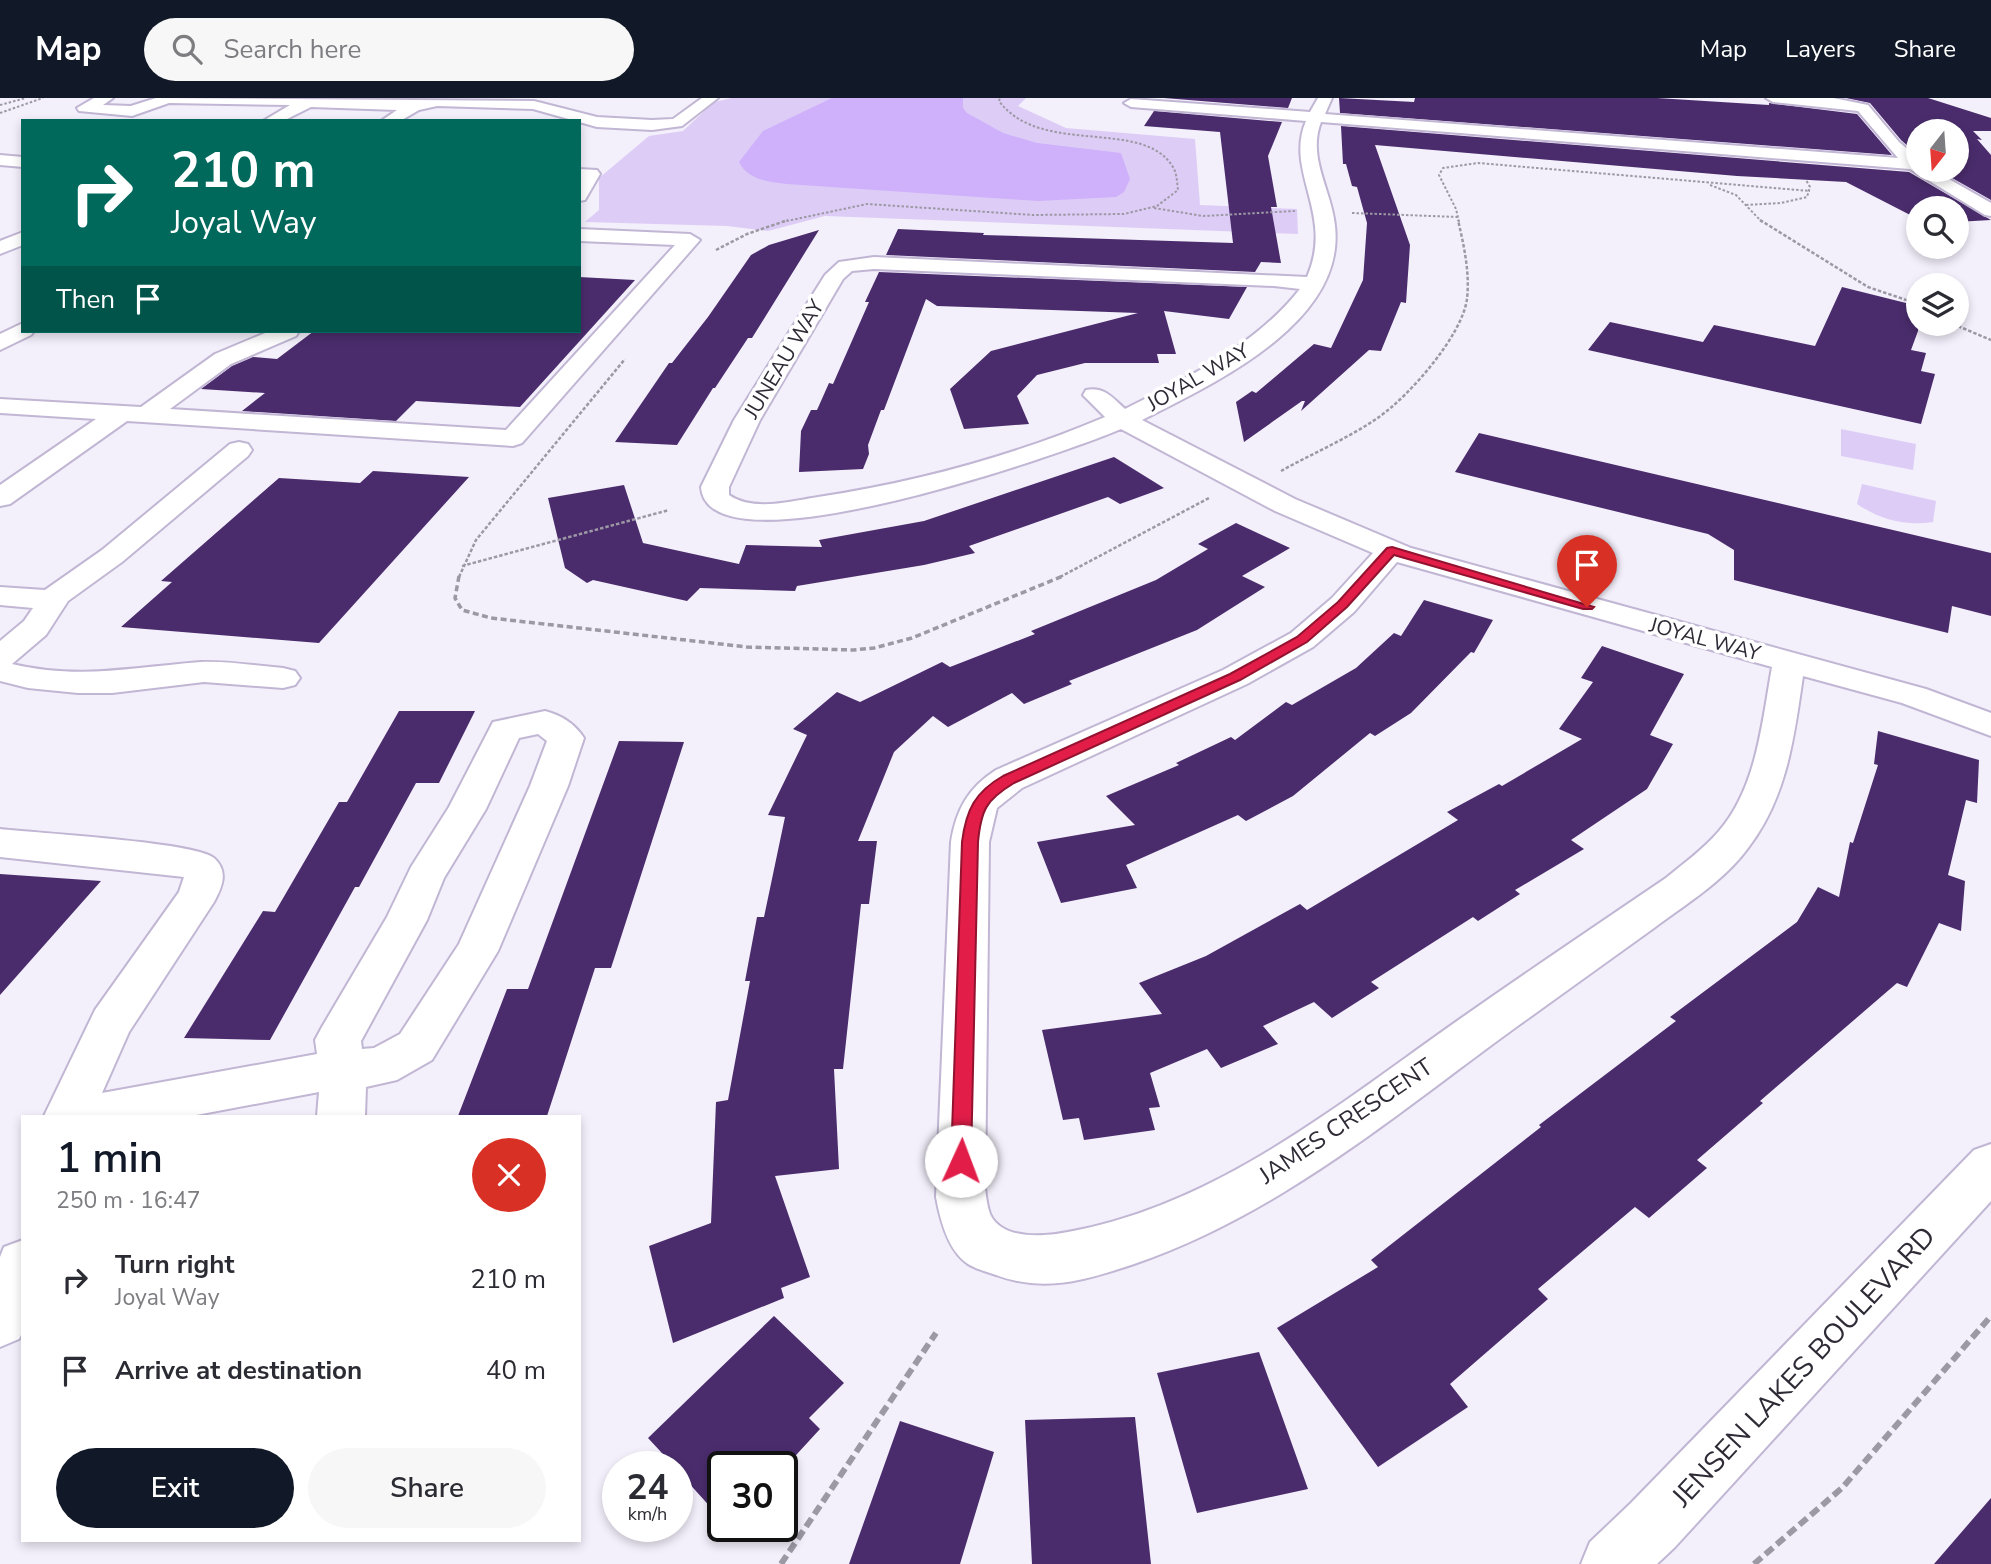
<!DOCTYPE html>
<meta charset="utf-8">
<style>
body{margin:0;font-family:"Nunito Sans",sans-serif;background:#f7f7f7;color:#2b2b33;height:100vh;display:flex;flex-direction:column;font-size:26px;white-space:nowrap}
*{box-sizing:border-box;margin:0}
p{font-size:23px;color:#7c7c81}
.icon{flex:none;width:38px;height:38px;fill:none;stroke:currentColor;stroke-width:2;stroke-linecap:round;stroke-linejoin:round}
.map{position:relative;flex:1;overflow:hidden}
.panel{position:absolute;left:21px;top:1017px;width:560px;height:427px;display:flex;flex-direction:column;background:#fff;border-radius:0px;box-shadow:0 4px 10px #0003}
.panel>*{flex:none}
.guide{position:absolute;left:21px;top:21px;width:560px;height:214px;border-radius:0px;box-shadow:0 4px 10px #0003;background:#00695c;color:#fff;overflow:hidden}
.needle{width:46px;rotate:197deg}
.buttons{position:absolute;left:1906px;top:21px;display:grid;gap:14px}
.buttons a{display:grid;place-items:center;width:63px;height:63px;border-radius:50%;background:#fff;box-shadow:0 4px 10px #0003;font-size:35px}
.speed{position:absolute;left:602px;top:1353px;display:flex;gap:14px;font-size:35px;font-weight:700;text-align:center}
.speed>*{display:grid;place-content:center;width:91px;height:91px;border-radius:50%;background:#fff;box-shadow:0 4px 10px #0003;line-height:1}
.speed small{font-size:18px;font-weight:400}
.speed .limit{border:4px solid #111;border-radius:10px;background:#fff;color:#111}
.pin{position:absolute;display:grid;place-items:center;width:60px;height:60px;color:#fff;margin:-72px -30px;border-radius:50% 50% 50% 0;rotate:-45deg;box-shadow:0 0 7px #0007}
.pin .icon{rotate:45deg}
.me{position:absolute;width:77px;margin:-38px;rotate:2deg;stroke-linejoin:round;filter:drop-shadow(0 0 5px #0008)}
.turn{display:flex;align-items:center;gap:24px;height:147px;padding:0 35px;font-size:32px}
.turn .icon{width:91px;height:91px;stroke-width:2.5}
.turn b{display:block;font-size:49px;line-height:60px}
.then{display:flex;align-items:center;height:66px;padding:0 35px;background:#0003;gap:14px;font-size:26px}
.round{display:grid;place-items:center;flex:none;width:74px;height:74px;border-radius:37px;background:#f7f7f7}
.headline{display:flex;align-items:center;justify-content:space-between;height:119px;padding:0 35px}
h1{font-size:42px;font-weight:600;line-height:52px;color:#111827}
.primary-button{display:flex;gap:14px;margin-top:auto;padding:14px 35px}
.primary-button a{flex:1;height:80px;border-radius:42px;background:#111827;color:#fff;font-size:28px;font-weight:600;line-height:80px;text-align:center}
.primary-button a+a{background:#f7f7f7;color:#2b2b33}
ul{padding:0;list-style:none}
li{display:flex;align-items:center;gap:21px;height:91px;padding:0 35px}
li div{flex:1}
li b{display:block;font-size:26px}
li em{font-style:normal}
header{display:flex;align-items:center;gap:42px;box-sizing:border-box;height:98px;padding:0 35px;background:#111827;color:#fff}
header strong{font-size:33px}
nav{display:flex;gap:38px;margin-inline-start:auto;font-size:24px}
.search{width:490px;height:63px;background:#f7f7f7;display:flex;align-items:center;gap:18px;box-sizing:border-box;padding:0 24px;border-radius:38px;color:#7c7c81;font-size:26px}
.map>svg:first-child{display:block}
.green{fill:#ddcdf6}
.water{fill:#ceb0fb}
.building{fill:#4a2c6c}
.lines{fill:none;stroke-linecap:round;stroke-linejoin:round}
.minor-casing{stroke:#c1b6d3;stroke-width:4}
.path-far3{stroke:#9c98a4;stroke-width:2;stroke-dasharray:2.5 2;stroke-linecap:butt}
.path-far2{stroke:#9c98a4;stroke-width:2.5;stroke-dasharray:3.5 2;stroke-linecap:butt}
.path-far1{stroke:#9c98a4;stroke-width:3.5;stroke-dasharray:6 3.5;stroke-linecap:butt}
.path{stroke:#9c98a4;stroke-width:6;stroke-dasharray:10 5;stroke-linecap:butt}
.minor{fill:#fff;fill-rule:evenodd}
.route{fill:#e11d48;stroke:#92132f;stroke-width:2}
.labels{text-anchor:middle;stroke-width:7;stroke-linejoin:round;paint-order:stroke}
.far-street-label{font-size:21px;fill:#2f2b36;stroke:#fff}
.street-label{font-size:24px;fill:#2f2b36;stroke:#fff}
.near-street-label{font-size:28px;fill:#2f2b36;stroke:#fff}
</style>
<header>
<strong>Map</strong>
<div class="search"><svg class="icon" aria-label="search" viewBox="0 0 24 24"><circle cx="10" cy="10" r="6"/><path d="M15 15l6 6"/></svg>Search here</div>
<nav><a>Map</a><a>Layers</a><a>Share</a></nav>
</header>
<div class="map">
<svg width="1991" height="1466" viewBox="0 0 1991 1466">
<rect width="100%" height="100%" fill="#f3effb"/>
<!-- green -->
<path class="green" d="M732 0H1026L1018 8 1066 30 1195 41 1200 107 1297 111 1298 136 825 118 768 133 727 128 585 124 599 112V80L649 38 683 33 714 4Z
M1841 331 1916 346 1913 372 1841 358Z
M1862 386 1936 403 1933 424C1905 428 1881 422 1857 406Z"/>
<!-- water -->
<path class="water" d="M832 0H963V10L967 15 1003 35 1037 45 1121 55 1130 81 1124 94 1116 99 1038 103 787 86C769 84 748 82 739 64L763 33Z"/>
<!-- building -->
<path class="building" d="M1164 0H1292L1288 10Z
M1339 0 1414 4 1415 0H1657L1769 7V5L1857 16 1892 57 1340 15Z
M1846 0H1928L1991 20V33H1973L1982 42 1977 41 1991 57V102L1938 72H1956V33H1918V57L1901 42 1870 5Z
M1154 13 1282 24 1268 58 1277 109H1271L1281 165 1261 164 1255 174 886 157 898 131 984 135 983 137 1233 145 1220 34 1144 28Z
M1341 28 1909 74 1991 122 1956 124V110H1918V121L1846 84 1737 78 1375 47 1410 147 1406 205 1401 204 1381 253 1369 252 1301 313 1305 303H1302L1244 344 1236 304 1252 293 1256 295 1314 246 1331 250 1363 182 1367 125 1357 89 1352 88 1346 66H1343Z
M819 132 752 240H748L715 290H713L677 347 615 344 669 265H672L708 219 751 157 769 147Z
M879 174 1247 189 1229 221 1164 213 1176 256H1157L1159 265H1085L1037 277 1017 298 1029 326 964 331 950 291 991 253 1138 215 937 208 926 201 884 312H881L868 347 869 356 863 371 799 374 801 333 811 312H817L829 285 833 286 869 204H865Z
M579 179 635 182 520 309 416 303 396 323 242 313 265 295 201 291 232 268 253 259 277 261 314 233H579Z
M1842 189 1918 208V233L1911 252 1926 255 1921 273 1935 276 1921 326 1588 252 1610 224 1703 244 1714 227 1815 248Z
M1479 335 1991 455V518L1952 508 1948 535 1734 482V452L1708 436 1455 374Z
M1114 359 1164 390 1120 406 1108 399 969 448 975 455 924 467 797 488 795 493 700 490 687 503 593 482 587 485 565 470 548 400 624 387 643 445 739 466 746 447 822 449 819 442 924 423Z
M373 373 469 379 319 545 121 529 172 484 161 483 279 380 360 385Z
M1236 425 1290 450 1242 478 1265 489 1197 532 1069 583 1072 586 1024 606 1012 595 948 629 933 618 894 654 858 743H877L869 806H861L843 971H834L839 1071 775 1078 810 1179 781 1190 784 1200 673 1245 649 1148 711 1125 716 1004 728 1002 750 883H745L757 819H764L785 719 768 717 807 637 793 631 837 594 860 604 942 564 950 569 1035 536 1031 533 1156 482 1208 451 1198 446Z
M1424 502 1493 522 1474 555 1471 554 1411 615 1375 638 1370 635 1293 698 1246 723 1238 717 1126 767 1137 790 1061 805 1037 744 1135 727 1106 698 1179 667 1176 665 1231 639 1235 642 1286 604 1292 607 1356 570 1394 535 1401 538Z
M1602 548 1684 576 1650 637 1673 646 1647 691 1571 742 1584 751 1515 792 1520 796 1478 823 1473 819 1371 884 1379 890 1332 920 1314 904 1263 928 1278 946 1221 970 1207 951 1150 975 1160 1009 1149 1010 1155 1032 1084 1042 1079 1020 1063 1022 1042 932 1162 916 1139 885 1206 858 1300 806 1307 812 1458 722 1447 714 1499 686 1502 688 1582 641 1559 631 1593 584 1581 580Z
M399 613H475L439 685H416L359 789H355L270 942 184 940 263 813 275 814 339 704H347Z
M1878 633 1979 662 1977 705 1966 702 1948 777 1965 783 1961 833 1939 825 1907 889 1897 885 1760 1003 1763 1005 1697 1062 1707 1070 1649 1120 1635 1109 1538 1191 1548 1201 1450 1286 1468 1309 1378 1369 1277 1230 1378 1169 1371 1162 1541 1029 1539 1027 1676 923 1670 919 1797 824 1818 789 1839 799 1850 744 1853 745 1878 667 1874 666Z
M619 643 684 644 611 870H595L547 1018H458L507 891H528Z
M0 776 101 783 0 897Z
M774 1218 844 1285 809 1320 820 1331 786 1368H723V1423L677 1372V1368H674L648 1340Z
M1259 1254 1308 1391 1197 1415 1157 1275Z
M1135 1319 1151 1466H1032L1025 1322Z
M900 1323 994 1354 960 1466H849Z
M1991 1400V1466H1934Z"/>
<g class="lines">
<!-- minor casing -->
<g class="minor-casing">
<path id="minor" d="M94 0H113L103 7 131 8 156 0 534 3 597 19 652 22 673 21 702 0H718L682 28 652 32 597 29 533 11 437 8 419 12 400 23H381L397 12 311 9 283 23H263L290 7 169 5 132 18 79 13 77 10Z
M1318 0H1332L1325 16 1898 60 1858 13 1773 4 1766 0H1833L1868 7 1899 44 1918 60V72H1933L1991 105V118L1985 117 1910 71 1321 24C1307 60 1332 93 1335 128 1346 225 1213 286 1142 322L1295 401 1411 450 1926 591 1991 615V638L1902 605 1803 578C1794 640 1787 699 1748 750 1724 783 1686 806 1654 830 1609 862 1564 895 1519 927 1396 1016 1280 1116 1134 1166 1087 1182 1044 1195 996 1177 987 1174 976 1171 968 1166 948 1153 940 1121 936 1099L951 744C956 712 968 690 996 672L1223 572 1291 535 1332 500 1373 455 1275 413 1121 331C1070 353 708 481 701 389L734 322 825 177 839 164 874 159 1307 179C1335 116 1284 74 1306 23L1131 9 1124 5 1131 1 1310 14ZM874 171 1274 188 1300 191C1255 248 1189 279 1125 311 1113 300 1104 288 1086 292L1083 297 1105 319C1013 358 917 384 818 399 791 403 753 414 729 397V389L760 322 843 181 852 173ZM1397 464 1772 569C1762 624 1757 689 1719 733 1704 751 1684 765 1666 780 1597 827 1528 873 1460 921 1340 1005 1220 1105 1073 1133 1049 1138 1003 1144 990 1116 987 1108 986 1098 985 1090L989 744 997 710 1022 690 1247 586 1313 549 1354 514Z
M0 57 23 59V69L0 67Z
M579 71 597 72 600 76 585 102 579 103Z
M579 131 690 136 700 142 522 345 513 348 127 323 10 406 0 408V387L96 321 0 315V301L141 309 215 256 270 233H299L296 238 231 266 170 311 506 332 675 147 579 143Z
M23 134V147L0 156V143Z
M23 225V233H34L31 237 0 252V236Z
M239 344 248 346 252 352 248 358 122 464 68 503 46 537 12 566C79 582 134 569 201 564 228 563 257 568 283 570L295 573 300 580 295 587 283 590 204 584 112 595H78L28 590 0 583V543L24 523 33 510 0 507V489L45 492 102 452 230 346Z
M545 613C561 617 575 626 584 640L568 688 498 853 432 962 397 982 366 989 365 1018H317L319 994 191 1018H44L95 912 179 794 184 779 0 759V731C35 735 195 744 214 760 229 774 222 789 214 804L129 934 102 995 317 956 315 942 322 929 387 819 411 769 449 709 493 624ZM538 636 547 643 530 688 459 846 400 936 374 950 362 951 361 943 427 822 444 780 486 711 519 640Z
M1991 1046V1103L1675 1449 1657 1466H1581L1590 1444 1631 1405 1974 1052Z
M23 1142V1233L19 1241 0 1249V1159L4 1149Z"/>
</g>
<!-- path-far3 -->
<path class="path-far3" d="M0 7 26 0
M0 15 43 0
M1710 87 1736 97 1762 124
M1746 107 1781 105 1807 99 1810 89 1806 82
M1154 110 1203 118 1295 113
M1352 115 1458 119
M782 124 867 106 1033 117 1124 116 1157 108 1178 92C1177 85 1177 77 1174 71 1146 18 1041 60 999 3L1000 0
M1459 124 1456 111 1439 77 1443 70 1478 65 1810 93"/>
<!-- path-far2 -->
<path class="path-far2" d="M1760 122 1868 189 1918 206
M716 152 747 136 788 122
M1953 226 1991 242
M1281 373C1313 355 1349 340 1379 319 1409 298 1462 238 1467 201 1470 175 1464 148 1458 122
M462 468 669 412
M459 479 476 442 625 261
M1060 479 1209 400"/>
<!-- path-far1 -->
<path class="path-far1" d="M459 478 455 500 462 512 491 520 747 549 853 552 874 550 912 540 1063 478"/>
<!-- path -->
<path class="path" d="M781 1466 936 1235
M1754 1466 1842 1390 1991 1218"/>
<!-- minor -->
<use href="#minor" class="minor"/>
</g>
<!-- route -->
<path class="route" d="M1392 449 1594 509 1592 511H1583L1394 457 1347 509 1307 544 1240 582 1014 685C986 702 981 712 978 744L971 1063 968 1070 961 1072 954 1070 951 1063 962 744C966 712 975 694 1003 678L1230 576 1297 539 1338 504 1387 450Z"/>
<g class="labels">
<!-- far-street labels -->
<g class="far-street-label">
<text transform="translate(784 261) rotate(-59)" y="7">JUNEAU WAY</text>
<text transform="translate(1198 279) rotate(-30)" y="7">JOYAL WAY</text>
<text transform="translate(1705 541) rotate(15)" y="7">JOYAL WAY</text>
</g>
<!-- street labels -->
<g class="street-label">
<text transform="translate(1346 1023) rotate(-34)" y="8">JAMES CRESCENT</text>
</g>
<!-- near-street labels -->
<g class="near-street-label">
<text transform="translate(1803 1268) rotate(-47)" y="10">JENSEN LAKES BOULEVARD</text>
</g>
</g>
</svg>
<div class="buttons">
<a><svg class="needle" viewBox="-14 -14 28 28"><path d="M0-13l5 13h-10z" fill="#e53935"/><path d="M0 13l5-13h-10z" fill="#7c7c81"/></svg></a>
<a><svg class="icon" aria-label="search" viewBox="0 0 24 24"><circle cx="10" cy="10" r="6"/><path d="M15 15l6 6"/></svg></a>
<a><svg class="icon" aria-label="layers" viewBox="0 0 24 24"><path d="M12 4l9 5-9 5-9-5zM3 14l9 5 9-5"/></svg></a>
</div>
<div class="speed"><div>24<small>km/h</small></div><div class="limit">30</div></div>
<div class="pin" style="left:1587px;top:509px;background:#d93025"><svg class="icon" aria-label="arrive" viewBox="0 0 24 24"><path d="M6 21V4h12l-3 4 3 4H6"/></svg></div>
<svg class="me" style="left:961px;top:1063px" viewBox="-20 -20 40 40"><circle r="19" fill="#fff"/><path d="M0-13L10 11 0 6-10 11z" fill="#e11d48"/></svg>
<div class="guide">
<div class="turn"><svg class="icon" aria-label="right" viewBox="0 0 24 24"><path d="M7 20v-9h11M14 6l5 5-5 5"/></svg><div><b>210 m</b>Joyal Way</div></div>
<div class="then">Then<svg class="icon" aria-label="arrive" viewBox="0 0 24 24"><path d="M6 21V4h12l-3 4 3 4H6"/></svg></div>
</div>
<section class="panel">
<div class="headline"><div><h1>1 min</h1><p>250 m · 16:47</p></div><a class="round" style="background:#d93025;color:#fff"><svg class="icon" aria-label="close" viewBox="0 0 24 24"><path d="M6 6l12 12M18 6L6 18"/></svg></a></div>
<ul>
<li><svg class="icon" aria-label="right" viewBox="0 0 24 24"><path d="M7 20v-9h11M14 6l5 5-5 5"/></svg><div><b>Turn right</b><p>Joyal Way</p></div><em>210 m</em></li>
<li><svg class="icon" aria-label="arrive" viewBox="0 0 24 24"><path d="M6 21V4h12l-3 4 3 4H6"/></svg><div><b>Arrive at destination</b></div><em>40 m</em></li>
</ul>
<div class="primary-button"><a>Exit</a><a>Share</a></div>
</section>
</div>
